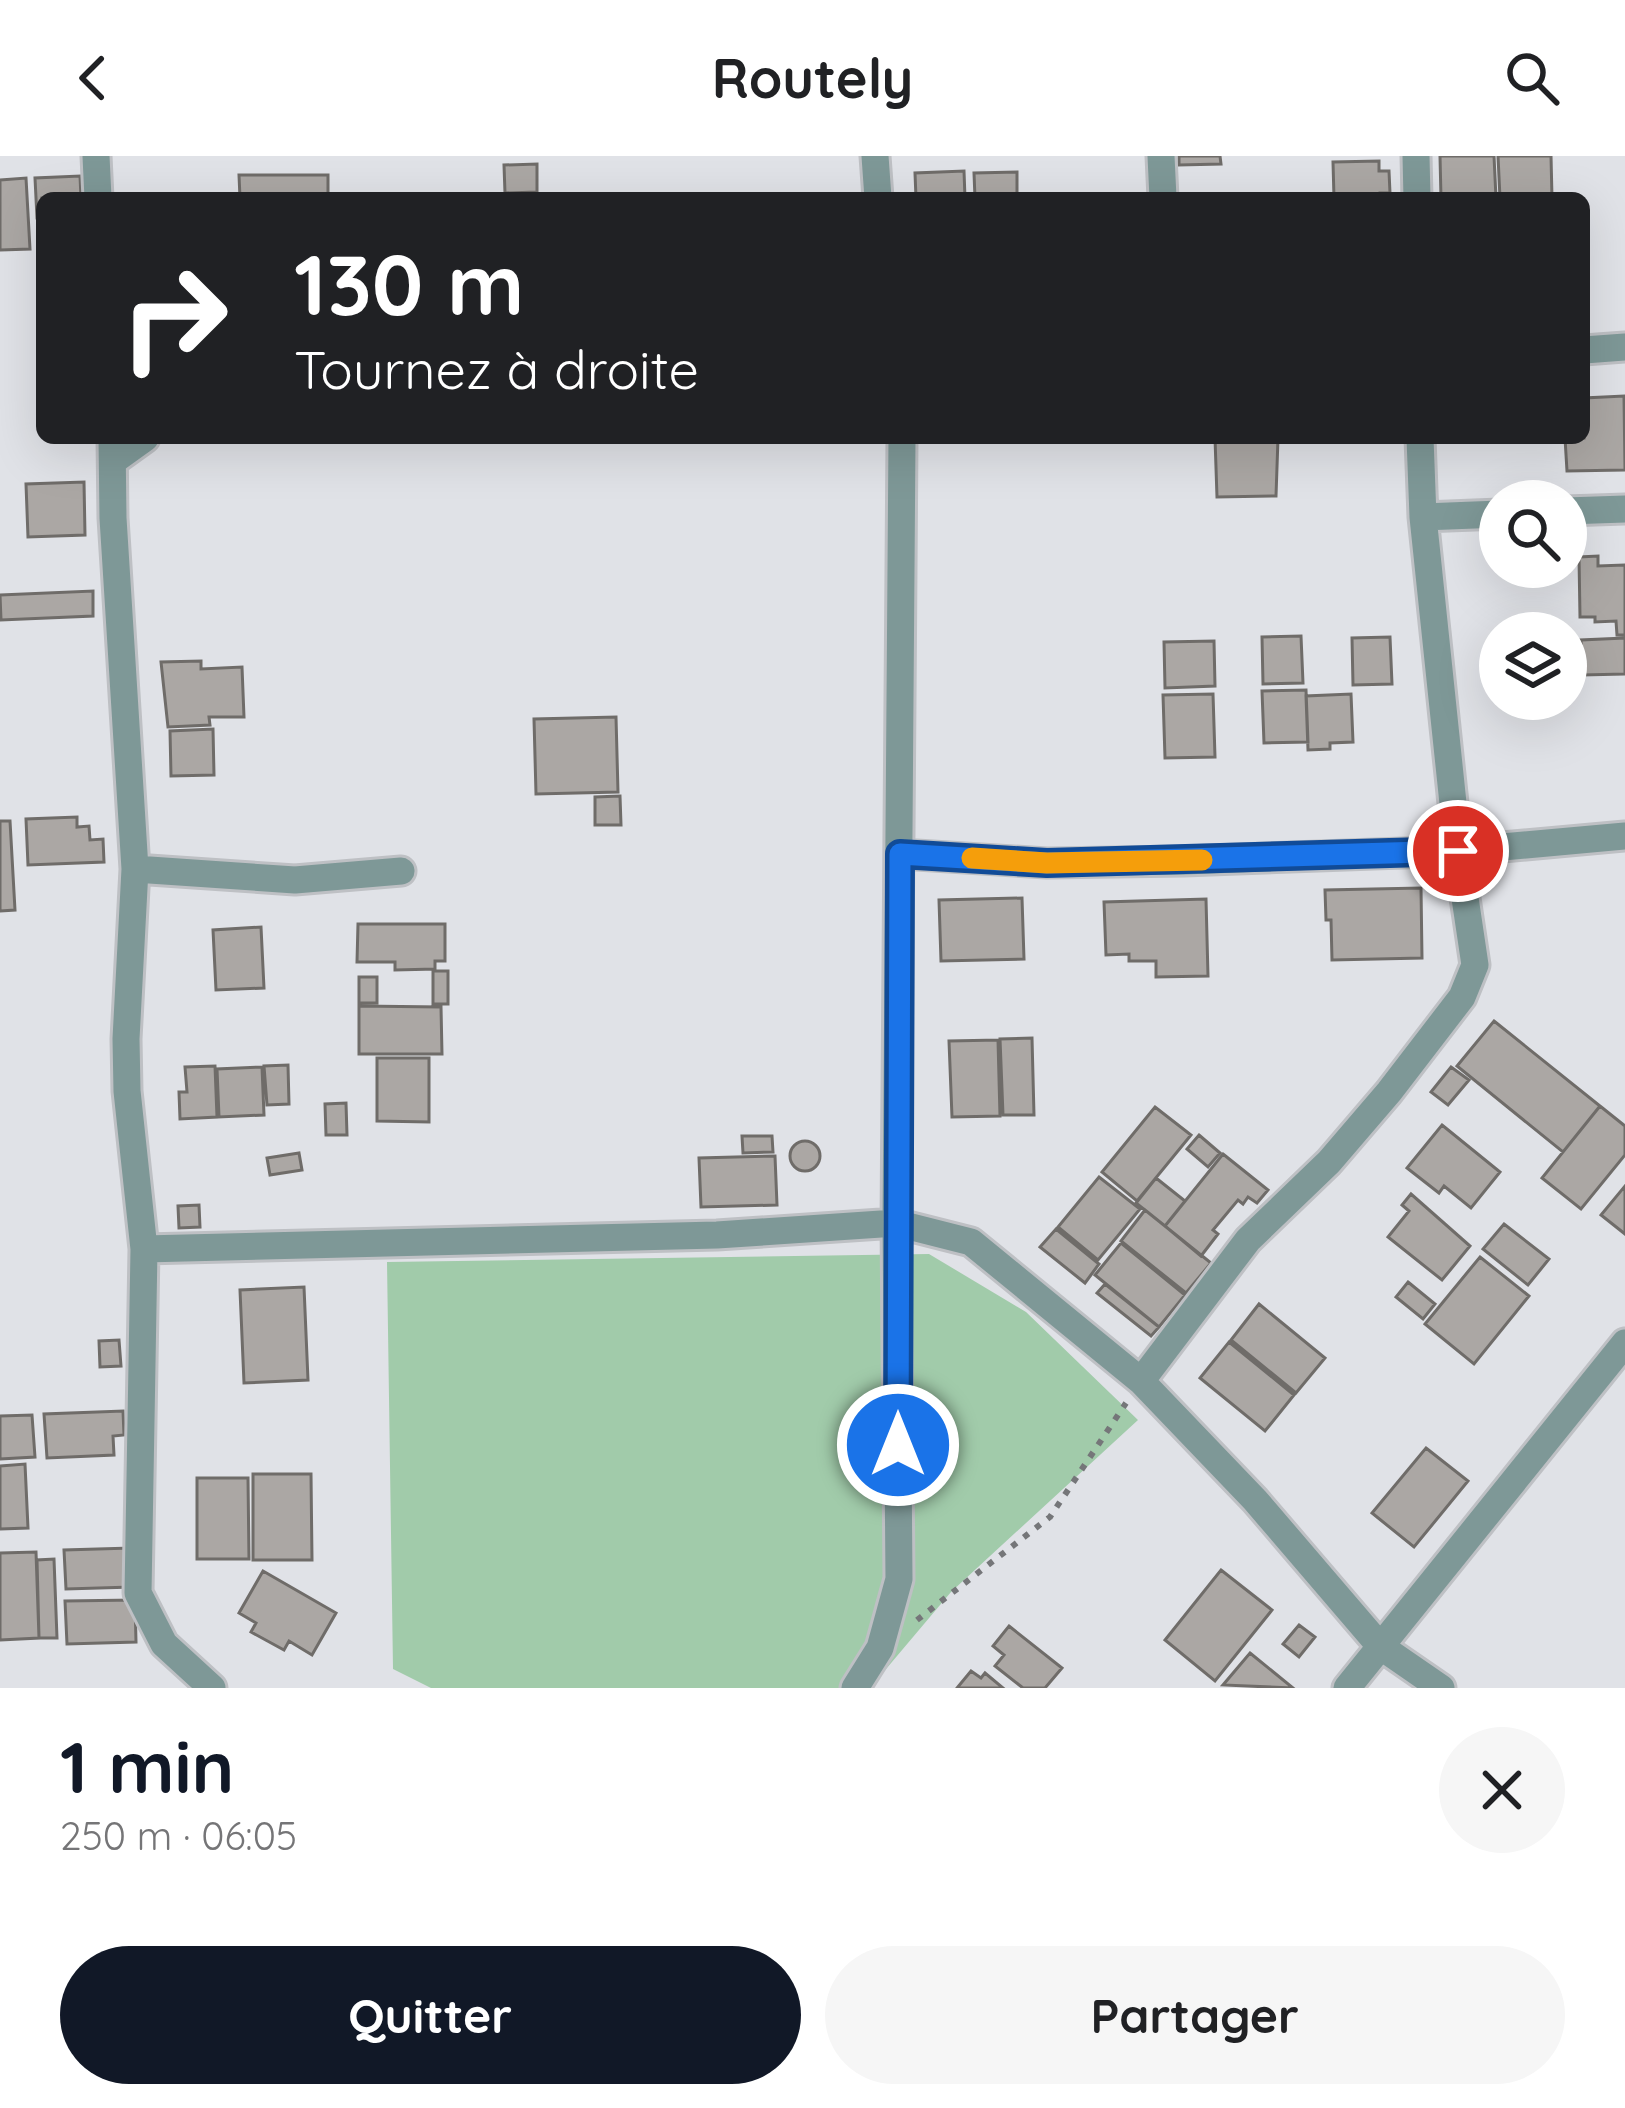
<!DOCTYPE html>
<html lang="fr">
<meta charset="utf-8">
<style>
body{margin:0;font-family:Quicksand,sans-serif;background:#f6f6f6;color:#202124;height:100vh;display:flex;flex-direction:column;font-size:45px;white-space:nowrap}
*{box-sizing:border-box;margin:0}
p{font-size:39px;color:#757577}
.icon{flex:none;width:66px;height:66px;fill:none;stroke:currentColor;stroke-width:2;stroke-linecap:round;stroke-linejoin:round}
.map{position:relative;height:1532px;overflow:hidden}
.panel{display:flex;flex-direction:column;background:#fff;flex:1}
.panel>*{flex:none}
.guide{position:absolute;left:36px;top:36px;width:1554px;height:252px;border-radius:18px;box-shadow:0 12px 48px #0002;background:#202124;color:#fff;overflow:hidden}
.buttons{position:absolute;left:1479px;top:324px;display:grid;gap:24px}
.buttons a{display:grid;place-items:center;width:108px;height:108px;border-radius:50%;background:#fff;box-shadow:0 12px 48px #0002;font-size:60px}
.pin{position:absolute;display:grid;place-items:center;width:102px;height:102px;color:#fff;margin:-51px;border:6px solid #fff;border-radius:50%;box-shadow:0 3px 12px #0007}
.me{position:absolute;width:132px;margin:-66px;rotate:0deg;stroke-linejoin:round;filter:drop-shadow(0 0 9px #0008)}
.turn{display:flex;align-items:center;gap:42px;height:252px;padding:0 60px;font-size:54px}
.turn .icon{width:156px;height:156px;stroke-width:2.5}
.turn b{display:block;font-size:84px;line-height:102px}
.round{display:grid;place-items:center;flex:none;width:126px;height:126px;border-radius:63px;background:#f6f6f6}
.headline{display:flex;align-items:center;justify-content:space-between;height:204px;padding:0 60px}
h1{font-size:72px;font-weight:700;line-height:90px;color:#111827}
.cta{display:flex;gap:24px;margin-top:auto;padding:24px 60px}
.cta a{flex:1;height:138px;border-radius:72px;background:#111827;color:#fff;font-size:48px;font-weight:700;line-height:138px;text-align:center}
.cta a+a{background:#f6f6f6;color:#202124}
header{display:flex;justify-content:space-between;align-items:center;height:156px;padding:0 60px;background:#fff;font-size:54px;font-weight:700}
.map>svg:first-child{display:block}
.green{fill:#a1cbaa}
.building{fill:#aba7a4;stroke:#6f6c69;stroke-width:3}
.lines{fill:none;stroke-linecap:round;stroke-linejoin:round}
.street-casing{stroke:#bec0c4;stroke-width:33}
.path{stroke:#757679;stroke-width:6;stroke-dasharray:6 9;stroke-linecap:butt}
.street{stroke:#7e9897;stroke-width:27}
.route-casing{stroke:#114b97;stroke-width:30}
.route{stroke:#1a73e8;stroke-width:21}
.slow{stroke:#f59e0b;stroke-width:21}
</style>
<header><svg class="icon" aria-label="back" viewBox="0 0 24 24"><path d="M15 5l-7 7 7 7"/></svg>Routely<svg class="icon" aria-label="search" viewBox="0 0 24 24"><circle cx="10" cy="10" r="6"/><path d="M15 15l6 6"/></svg></header>
<div class="map">
<svg width="1625" height="1532" viewBox="0 0 1625 1532">
<rect width="100%" height="100%" fill="#e0e2e7"/>
<!-- green -->
<path class="green" d="M929 1098 1026 1156 1138 1264 951 1436 870 1532H431L393 1513 387 1106Z"/>
<!-- building -->
<path class="building" d="M1179 0H1220L1221 8 1179 9Z
M1440 0H1494L1496 42H1441Z
M1498 0H1551L1552 42H1500Z
M1379 5V15H1389L1390 37H1380V42H1334L1333 6Z
M537 8V36L505 37 504 9Z
M964 15 965 42H916L915 17Z
M1017 16V42H975L974 17Z
M239 19H328V42H240Z
M80 20 81 42H42V62H37L35 22Z
M26 22 30 93 0 94V24Z
M1624 240 1625 314 1567 315 1565 282H1584V242Z
M1215 282H1278L1276 340 1217 341Z
M84 326 85 379 28 381 26 328Z
M1598 400V410L1625 409V479H1617L1616 465 1595 466V461H1580L1579 401Z
M93 435V460L1 464 0 439Z
M1301 480 1303 527 1263 528 1262 481Z
M1390 481 1392 528 1353 529 1352 482Z
M1625 482V518L1582 519 1581 484Z
M1214 485 1215 530 1165 532 1164 486Z
M201 505V513L242 511 244 561H209L210 569 168 571 161 506Z
M1306 534 1308 586 1264 587 1262 535Z
M1213 538 1215 601 1165 602 1163 539Z
M1351 538 1353 586 1330 587V593L1308 594 1306 540Z
M616 561 618 636 536 638 534 563Z
M213 573 214 619 171 620 170 575Z
M620 640 621 669H595V641Z
M77 661V671L89 670 90 684 103 683 104 706 28 709 26 663Z
M0 665H10L15 754 0 755Z
M1421 732 1422 802 1332 804 1331 764H1326L1325 734Z
M1022 742 1024 803 941 805 939 744Z
M1206 743 1208 820 1156 821V805H1129V798L1106 799 1104 746Z
M358 768H445V805H435V813L395 814V806H357Z
M261 771 264 832 216 834 213 774Z
M433 815H448V848H433Z
M359 821H377V847H359Z
M359 850 441 851 442 898H359Z
M1494 865 1600 950 1563 996 1457 910Z
M1032 882 1034 959H1003L1000 883Z
M998 884 1000 960 952 961 949 885Z
M377 902H429V966L377 965Z
M288 909 289 948 267 949 264 910Z
M215 910 217 961 180 963 179 936H187L185 911Z
M262 911 264 959 219 961 217 913Z
M1451 911 1469 924 1448 949 1431 936Z
M346 947 347 979H326L325 948Z
M1600 950 1625 970V999L1581 1053 1542 1022Z
M1155 951 1191 979 1137 1045 1102 1016Z
M1442 969 1500 1016 1471 1052 1444 1030 1439 1037 1407 1012Z
M1199 979 1220 997 1208 1011 1187 993Z
M742 980H772L773 996 743 997Z
M790 1000a15 15 0 1 1 30 0a15 15 0 1 1-30 0Z
M299 997 302 1014 270 1019 267 1002Z
M1223 998 1268 1034 1257 1047 1248 1041 1243 1048 1238 1044 1213 1074 1218 1078 1201 1100 1165 1070Z
M775 1000 777 1049 701 1051 699 1002Z
M1099 1021 1140 1053 1098 1104 1058 1071Z
M1156 1022 1185 1045 1165 1070 1136 1047Z
M1625 1030V1078L1601 1059Z
M1411 1038 1470 1090 1442 1124 1388 1081 1409 1055 1402 1049Z
M199 1049 200 1071 179 1072 178 1050Z
M1145 1054 1211 1107 1186 1137 1121 1085Z
M1504 1068 1549 1103 1528 1129 1483 1093Z
M1056 1073 1099 1108 1085 1127 1040 1091Z
M1121 1087 1185 1139 1159 1171 1095 1119Z
M1480 1101 1529 1140 1474 1208 1425 1168Z
M1408 1126 1435 1148 1423 1163 1396 1141Z
M1105 1128 1159 1171 1151 1180 1097 1137Z
M304 1131 308 1224 244 1227 240 1134Z
M1259 1148 1325 1202 1296 1237 1231 1184Z
M119 1184 121 1210 100 1211 99 1185Z
M1229 1186 1294 1239 1265 1275 1200 1222Z
M123 1255 124 1279 113 1280 114 1299 47 1302 44 1258Z
M32 1259 35 1301 0 1303V1260Z
M1426 1292 1468 1325 1414 1391 1372 1357Z
M25 1308 28 1372 0 1373V1310Z
M253 1318H311L312 1404H253Z
M197 1322H248L249 1403H197Z
M131 1392 132 1431 66 1433 64 1394Z
M36 1396 39 1482 0 1484V1397Z
M54 1403 57 1482H39L37 1404Z
M1221 1414 1272 1454 1215 1525 1165 1484Z
M263 1415 336 1457 312 1499 289 1485 284 1494 251 1476 256 1467 239 1457Z
M135 1444 136 1486 67 1488 65 1445Z
M1299 1469 1315 1481 1299 1501 1283 1488Z
M1009 1470 1062 1512 1045 1532H1023L995 1510 1004 1499 993 1490Z
M1250 1497 1293 1532 1223 1529Z
M971 1515 981 1522 985 1517 1003 1532H957Z"/>
<g class="lines">
<!-- street casing -->
<g class="street-casing">
<path id="street" d="M96 0 98 42
M875 0 878 42
M1161 0 1163 42
M1416 0 1417 42
M1584 194 1625 191
M112 282 113 362 135 713 126 883 127 935 144 1093 717 1079 896 1067 971 1086 1141 1225 1255 1344 1380 1490 1441 1532
M113 305 145 282
M1566 355 1625 353
M1423 361 1500 358
M900 698 1047 707 1184 705 1458 695 1625 680
M135 713 295 724 401 715
M144 1093 138 1437 164 1488 212 1532
M1141 1225 1248 1084 1329 1006 1389 936 1462 841 1475 809 1458 695 1423 361 1420 282
M855 1532 880 1492 899 1423 896 1067 902 282
M1347 1532 1625 1187"/>
</g>
<!-- path -->
<path class="path" d="M917 1464 1050 1361 1126 1247"/>
<!-- street -->
<use href="#street" class="street"/>
</g>
<g class="lines">
<!-- route casing -->
<g class="route-casing">
<path id="route" d="M898 1289 900 698 1047 707 1458 695"/>
</g>
<!-- route -->
<use href="#route" class="route"/>
<!-- slow -->
<path class="slow" d="M972 702 1047 707 1202 704"/>
</g>
</svg>
<div class="buttons">
<a><svg class="icon" aria-label="search" viewBox="0 0 24 24"><circle cx="10" cy="10" r="6"/><path d="M15 15l6 6"/></svg></a>
<a><svg class="icon" aria-label="layers" viewBox="0 0 24 24"><path d="M12 4l9 5-9 5-9-5zM3 14l9 5 9-5"/></svg></a>
</div>
<div class="pin" style="left:1458px;top:695px;background:#d93025"><svg class="icon" aria-label="arrive" viewBox="0 0 24 24"><path d="M6 21V4h12l-3 4 3 4H6"/></svg></div>
<svg class="me" style="left:898px;top:1289px" viewBox="-20 -20 40 40"><circle r="17" fill="#1a73e8" stroke="#fff" stroke-width="3"/><path d="M0-11L8 9 0 5-8 9z" fill="#fff"/></svg>
<div class="guide">
<div class="turn"><svg class="icon" aria-label="right" viewBox="0 0 24 24"><path d="M7 20v-9h11M14 6l5 5-5 5"/></svg><div><b>130 m</b>Tournez à droite</div></div>
</div>
</div>
<section class="panel">
<div class="headline"><div><h1>1 min</h1><p>250 m · 06:05</p></div><a class="round"><svg class="icon" aria-label="close" viewBox="0 0 24 24"><path d="M6 6l12 12M18 6L6 18"/></svg></a></div>
<div class="cta"><a>Quitter</a><a>Partager</a></div>
</section>
